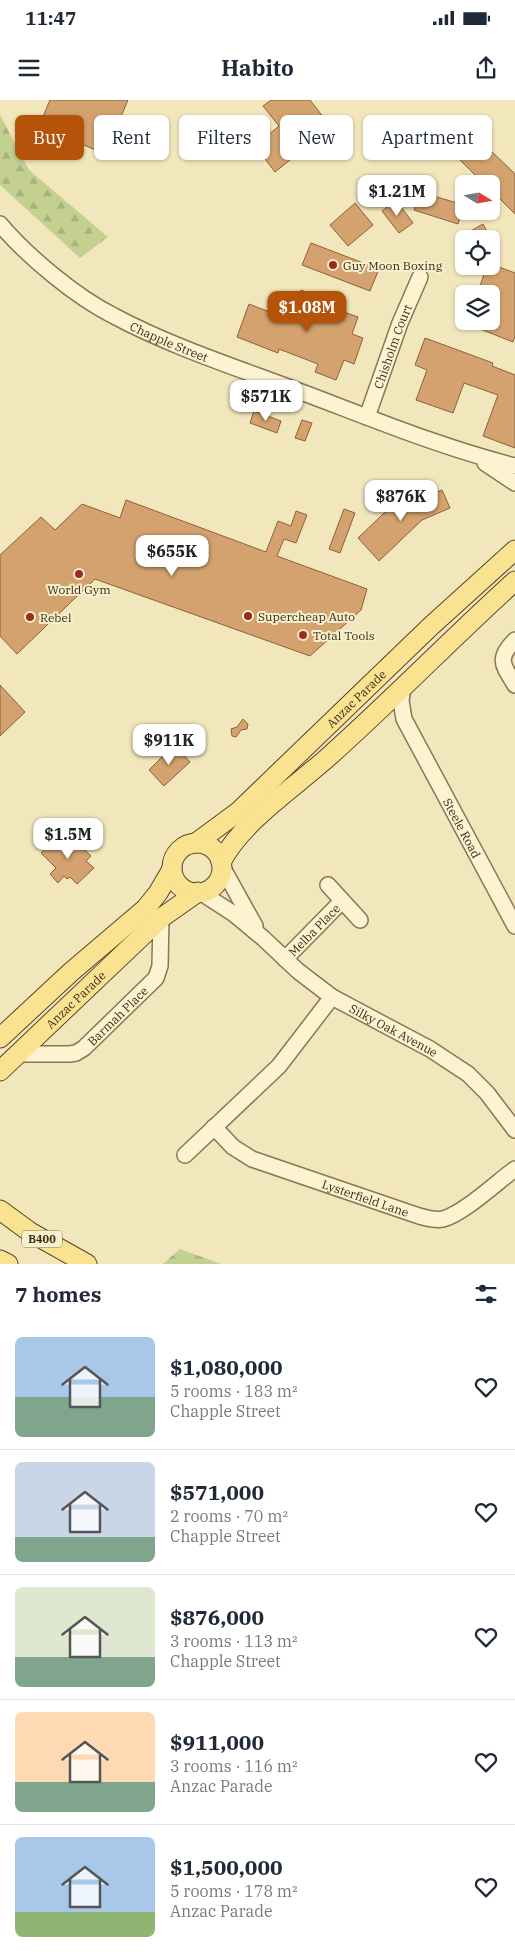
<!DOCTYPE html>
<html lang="en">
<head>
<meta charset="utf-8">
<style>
  :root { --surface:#fff; --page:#f2f2f3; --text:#1f2937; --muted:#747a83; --line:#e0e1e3; --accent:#b45309 }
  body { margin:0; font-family:"IBM Plex Serif",serif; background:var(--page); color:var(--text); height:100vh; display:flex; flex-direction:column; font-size:19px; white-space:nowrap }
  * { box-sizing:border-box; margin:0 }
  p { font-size:16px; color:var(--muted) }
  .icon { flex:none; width:28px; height:28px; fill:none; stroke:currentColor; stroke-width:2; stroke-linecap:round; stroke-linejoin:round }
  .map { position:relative; height:1164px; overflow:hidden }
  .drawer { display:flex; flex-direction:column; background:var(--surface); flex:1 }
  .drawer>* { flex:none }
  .top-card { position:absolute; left:15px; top:15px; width:485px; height:45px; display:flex; gap:10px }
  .needle { width:32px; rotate:101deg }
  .fabs { position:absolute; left:455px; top:75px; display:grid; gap:10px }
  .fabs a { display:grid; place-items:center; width:45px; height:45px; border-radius:8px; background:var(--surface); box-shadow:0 1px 4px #0004; font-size:25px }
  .price { position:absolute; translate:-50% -42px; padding:0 11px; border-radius:10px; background:#fff; color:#222; font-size:16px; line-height:32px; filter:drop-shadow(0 1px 2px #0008) }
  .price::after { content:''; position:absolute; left:50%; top:30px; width:15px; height:11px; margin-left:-8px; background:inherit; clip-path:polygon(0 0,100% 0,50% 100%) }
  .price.active { background:var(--accent); color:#fff }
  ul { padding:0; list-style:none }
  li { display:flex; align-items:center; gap:15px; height:125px; padding:0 15px }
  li+li { border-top:1px solid var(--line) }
  li span { display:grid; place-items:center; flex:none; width:140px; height:100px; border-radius:8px; color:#555 }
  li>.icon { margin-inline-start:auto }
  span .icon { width:60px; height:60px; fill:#fffc; stroke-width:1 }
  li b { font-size:21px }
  h2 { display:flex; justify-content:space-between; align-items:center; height:60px; padding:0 15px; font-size:21px }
  .pill { padding:0 18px; border-radius:8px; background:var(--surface); box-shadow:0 1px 4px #0004; font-size:18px; line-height:45px }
  .pill.active { background:var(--accent); color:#fff }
  .status { display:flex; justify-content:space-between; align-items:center; height:35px; padding:0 25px; background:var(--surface); direction:ltr }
  .status svg { height:14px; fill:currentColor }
  header { display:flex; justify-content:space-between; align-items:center; height:65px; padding:0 15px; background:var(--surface); font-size:22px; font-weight:700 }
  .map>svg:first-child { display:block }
</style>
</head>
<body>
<div class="status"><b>11:47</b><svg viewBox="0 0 49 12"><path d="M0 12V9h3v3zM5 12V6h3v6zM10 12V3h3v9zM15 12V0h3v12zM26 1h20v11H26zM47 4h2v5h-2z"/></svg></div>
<header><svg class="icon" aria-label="menu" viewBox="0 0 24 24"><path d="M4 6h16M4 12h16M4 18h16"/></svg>Habito<svg class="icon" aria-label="share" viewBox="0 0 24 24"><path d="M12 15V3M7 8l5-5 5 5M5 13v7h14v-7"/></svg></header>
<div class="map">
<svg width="515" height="1164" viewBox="0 0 515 1164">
  <defs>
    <pattern id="forest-firs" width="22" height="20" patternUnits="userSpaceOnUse" patternTransform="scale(1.25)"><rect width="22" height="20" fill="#c3d090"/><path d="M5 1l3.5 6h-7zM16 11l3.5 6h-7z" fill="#a8b37c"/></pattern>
  </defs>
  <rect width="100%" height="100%" fill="#f2e7bc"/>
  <path fill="url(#forest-firs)" d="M0 15 29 70 108 137 80 158 0 85Z
    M180 1149 221 1164H163Z"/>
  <path fill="#d3a26e" stroke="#8c6138" d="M50 0H128L105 54 39 26Z
    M271 0H310L331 27 275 72 255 46 279 26 263 6Z
    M456 17 515 74V114L491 90V84H484L437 37Z
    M420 92 464 105 458 124 414 110Z
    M396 100 413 123 399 133 382 111Z
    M355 103 373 125 348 146 330 125Z
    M483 124 491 139H457Z
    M311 143 379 169 370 191 302 165Z
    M491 164 515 173V236L513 242 462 222 491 221V194H477L487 166H491Z
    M301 190 340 205 338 210 358 217 352 234 363 238 354 264 344 260 336 280 315 272 318 264 279 249 278 253 237 237 249 204 290 220Z
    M425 238 493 263 492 266 515 275V348L483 336 498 295 464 283 453 313 416 300 427 270 415 265Z
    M254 311 281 321 277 333 250 323Z
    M302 320 312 323 305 341 295 338Z
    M442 390 450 408 422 420 379 461 358 438 404 394 408 404Z
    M126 400 266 452 278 421 291 426 296 411 307 415 296 443 284 439 277 456 367 489 361 510 310 556 95 479 17 554 0 536V455L41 417 55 430 82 404 120 418Z
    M344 409 355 413 340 453 329 449Z
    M0 585 25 612 0 636Z
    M243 619 248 624 247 629 241 630 236 637 232 636 231 629 237 627Z
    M174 645 190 662 164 686 149 670Z
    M62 733 74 746 77 743 91 756 86 761 94 768 77 784 70 777 67 779 64 776 58 783 50 774 56 768 41 753Z"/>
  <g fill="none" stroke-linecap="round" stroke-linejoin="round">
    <defs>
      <g id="minor">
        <path id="s1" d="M0 124C28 157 76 197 114 216 174 248 241 269 304 293 373 319 443 348 515 366"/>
        <path id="s2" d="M367 317 400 223 420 177"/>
        <path d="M485 363 515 383"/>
        <path d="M515 540C496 559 503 565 515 585"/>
        <path id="s3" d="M403 587 401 601 404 619 515 826"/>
        <path d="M221 765 255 826"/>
        <path d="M328 785 360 820"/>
        <path id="s4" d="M200 792 234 814 263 838 298 871 332 897 430 949 468 974 487 993 515 1030"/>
        <path id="s5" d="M285 859 342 801"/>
        <path id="s6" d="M18 954H69L76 953 84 948 156 878 160 866 161 818"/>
        <path id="s7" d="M214 1027 233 1047 252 1059 419 1116C427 1118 435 1121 443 1119 463 1114 497 1082 515 1069"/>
        <path d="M185 1055 279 966 332 897"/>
      </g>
      <g id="major">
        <path id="s8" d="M196 743 238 712 431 526 515 450"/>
        <circle cx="197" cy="768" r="25"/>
        <path d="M221 762C242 722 292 689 326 659 391 601 451 539 515 481"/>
        <path d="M0 938 71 872 145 809 158 793 172 769"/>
        <path id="s9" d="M0 971 161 818 198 792"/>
        <path d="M0 1110 30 1132 87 1164"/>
        <path d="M0 1160 8 1164"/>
      </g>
    </defs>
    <use href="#minor" stroke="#8b7654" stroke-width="18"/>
    <use href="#major" stroke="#584329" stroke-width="21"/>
    <use href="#minor" stroke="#fcf3d0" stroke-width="15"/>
    <use href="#major" stroke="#f9e290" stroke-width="19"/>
  </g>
  <g fill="#9f2a1f" stroke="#f8f0cc" stroke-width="2">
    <circle cx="333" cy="165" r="5"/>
    <circle cx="79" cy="474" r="5"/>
    <circle cx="248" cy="516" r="5"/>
    <circle cx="30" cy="517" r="5"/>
    <circle cx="303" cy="535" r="5"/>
  </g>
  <g text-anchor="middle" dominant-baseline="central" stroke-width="4" stroke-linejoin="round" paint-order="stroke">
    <rect fill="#f8f0cc" stroke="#72674f" stroke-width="1" x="22" y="1130.5" width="40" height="17" rx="4"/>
    <g font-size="11" font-weight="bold" fill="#382c1a">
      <text x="42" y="1139">B400</text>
    </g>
    <g font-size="12" fill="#382c1a" stroke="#f8f0cc" text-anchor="start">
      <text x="343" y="165">Guy Moon Boxing</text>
      <text x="79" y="489" text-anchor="middle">World Gym</text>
      <text x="258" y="516">Supercheap Auto</text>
      <text x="40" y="517">Rebel</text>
      <text x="313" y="535">Total Tools</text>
    </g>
    <g font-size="12" fill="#382c1a" stroke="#f8f0cc">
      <text stroke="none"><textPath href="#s1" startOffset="208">Chapple Street</textPath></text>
      <text stroke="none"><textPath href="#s2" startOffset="75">Chisholm Court</textPath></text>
      <text stroke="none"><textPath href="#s8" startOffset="216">Anzac Parade</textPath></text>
      <text stroke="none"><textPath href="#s3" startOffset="156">Steele Road</textPath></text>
      <text stroke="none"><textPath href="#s5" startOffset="41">Melba Place</textPath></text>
      <text stroke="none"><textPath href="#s9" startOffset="104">Anzac Parade</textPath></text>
      <text stroke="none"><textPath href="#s6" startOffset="114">Barmah Place</textPath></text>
      <text stroke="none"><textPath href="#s4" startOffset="239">Silky Oak Avenue</textPath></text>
      <text stroke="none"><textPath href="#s7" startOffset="170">Lysterfield Lane</textPath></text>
    </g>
  </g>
</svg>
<div class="fabs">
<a><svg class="needle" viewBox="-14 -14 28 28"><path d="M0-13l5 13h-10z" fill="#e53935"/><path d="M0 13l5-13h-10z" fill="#747a83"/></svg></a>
<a><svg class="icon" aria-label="locate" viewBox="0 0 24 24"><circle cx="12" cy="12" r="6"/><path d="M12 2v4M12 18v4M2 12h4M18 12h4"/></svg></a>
<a><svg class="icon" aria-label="layers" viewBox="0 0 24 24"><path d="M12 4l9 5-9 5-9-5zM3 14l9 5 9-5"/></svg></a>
</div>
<b class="price" style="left:397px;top:117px">$1.21M</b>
<b class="price active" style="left:307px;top:233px">$1.08M</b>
<b class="price" style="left:266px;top:322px">$571K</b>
<b class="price" style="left:401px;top:422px">$876K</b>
<b class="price" style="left:172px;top:477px">$655K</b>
<b class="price" style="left:169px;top:666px">$911K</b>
<b class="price" style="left:68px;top:760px">$1.5M</b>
<div class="top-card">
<a class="pill active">Buy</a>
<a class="pill">Rent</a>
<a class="pill">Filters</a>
<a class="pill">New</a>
<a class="pill">Apartment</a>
</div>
</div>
<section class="drawer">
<h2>7 homes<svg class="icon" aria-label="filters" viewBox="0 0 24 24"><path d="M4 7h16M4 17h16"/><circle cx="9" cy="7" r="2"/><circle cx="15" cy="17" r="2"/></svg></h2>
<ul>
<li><span style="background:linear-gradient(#a9c7e8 60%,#7fa58c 0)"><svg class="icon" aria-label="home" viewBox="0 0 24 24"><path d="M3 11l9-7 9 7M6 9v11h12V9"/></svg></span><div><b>$1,080,000</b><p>5 rooms · 183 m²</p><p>Chapple Street</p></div><svg class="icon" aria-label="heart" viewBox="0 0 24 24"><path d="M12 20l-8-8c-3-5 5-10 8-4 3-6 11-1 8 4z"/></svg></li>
<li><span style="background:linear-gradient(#c9d6e8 75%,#7fa58c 0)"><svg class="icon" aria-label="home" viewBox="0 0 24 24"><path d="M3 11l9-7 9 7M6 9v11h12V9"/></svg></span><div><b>$571,000</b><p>2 rooms · 70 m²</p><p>Chapple Street</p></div><svg class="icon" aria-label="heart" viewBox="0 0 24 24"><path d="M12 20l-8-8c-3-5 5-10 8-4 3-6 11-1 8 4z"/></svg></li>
<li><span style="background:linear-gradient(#dfe7d0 70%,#7fa58c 0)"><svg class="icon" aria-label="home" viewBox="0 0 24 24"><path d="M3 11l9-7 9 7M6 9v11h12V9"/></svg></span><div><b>$876,000</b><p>3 rooms · 113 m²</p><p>Chapple Street</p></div><svg class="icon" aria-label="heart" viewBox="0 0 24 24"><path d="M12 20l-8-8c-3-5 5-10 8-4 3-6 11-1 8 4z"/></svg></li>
<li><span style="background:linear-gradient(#ffd9b3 70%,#7fa58c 0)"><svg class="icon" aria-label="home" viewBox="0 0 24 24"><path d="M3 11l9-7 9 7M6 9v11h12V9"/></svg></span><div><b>$911,000</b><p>3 rooms · 116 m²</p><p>Anzac Parade</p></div><svg class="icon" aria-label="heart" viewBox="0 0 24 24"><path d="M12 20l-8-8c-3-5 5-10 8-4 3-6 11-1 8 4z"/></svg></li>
<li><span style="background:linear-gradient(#a9c7e8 75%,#8fb573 0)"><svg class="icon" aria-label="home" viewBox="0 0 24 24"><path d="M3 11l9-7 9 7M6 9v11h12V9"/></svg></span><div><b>$1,500,000</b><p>5 rooms · 178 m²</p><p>Anzac Parade</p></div><svg class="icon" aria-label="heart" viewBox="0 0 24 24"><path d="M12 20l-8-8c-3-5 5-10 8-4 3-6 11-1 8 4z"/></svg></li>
</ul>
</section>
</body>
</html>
